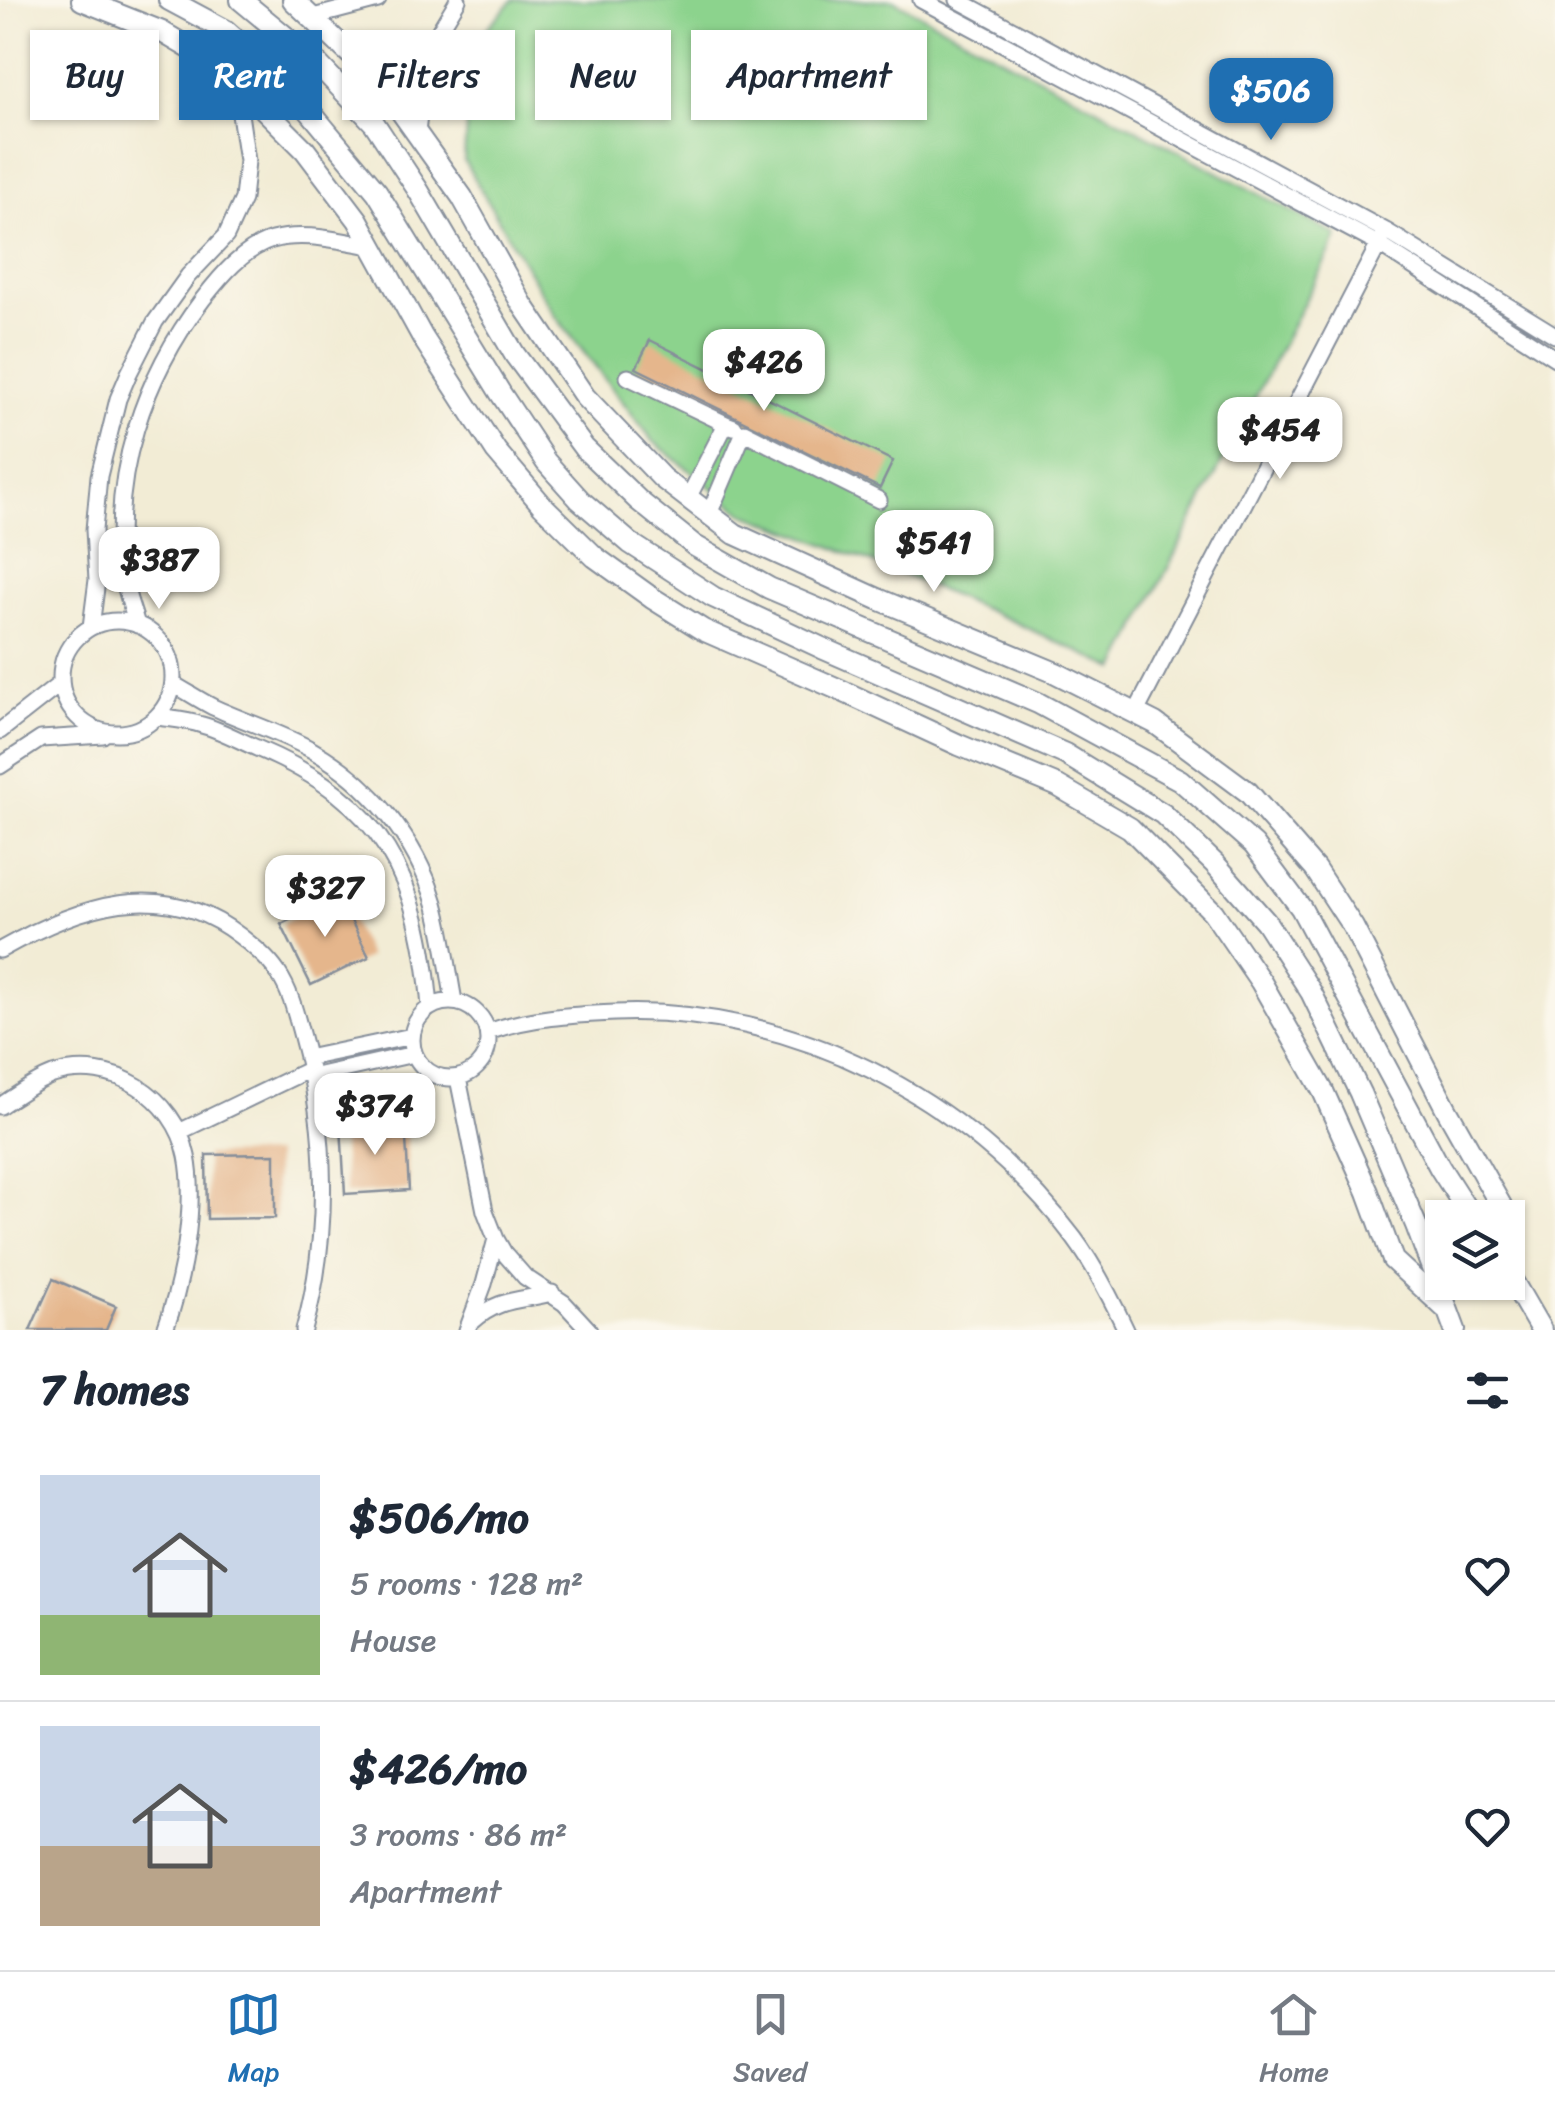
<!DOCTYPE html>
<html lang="en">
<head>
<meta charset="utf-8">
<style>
  :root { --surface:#fff; --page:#f2f2f3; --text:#1f2937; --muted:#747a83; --line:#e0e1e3; --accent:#1f6fb2 }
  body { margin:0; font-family:Sriracha,sans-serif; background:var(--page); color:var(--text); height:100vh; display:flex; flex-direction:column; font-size:38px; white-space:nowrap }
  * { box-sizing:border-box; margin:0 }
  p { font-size:32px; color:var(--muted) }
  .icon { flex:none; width:55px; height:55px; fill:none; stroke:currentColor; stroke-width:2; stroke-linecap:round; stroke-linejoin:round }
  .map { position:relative; height:1330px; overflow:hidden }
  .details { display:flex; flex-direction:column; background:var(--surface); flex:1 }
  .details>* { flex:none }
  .top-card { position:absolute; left:30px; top:30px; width:1000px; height:90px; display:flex; gap:20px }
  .buttons { position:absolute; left:1425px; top:1200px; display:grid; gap:20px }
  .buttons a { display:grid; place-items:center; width:100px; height:100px; border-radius:0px; background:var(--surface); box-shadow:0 2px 8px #0004; font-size:50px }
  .price { position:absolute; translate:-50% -85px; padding:0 22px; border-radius:20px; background:#fff; color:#222; font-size:32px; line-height:65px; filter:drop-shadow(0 2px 5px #0008) }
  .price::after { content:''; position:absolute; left:50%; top:60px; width:30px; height:22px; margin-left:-15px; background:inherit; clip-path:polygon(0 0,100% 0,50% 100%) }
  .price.on { background:var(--accent); color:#fff }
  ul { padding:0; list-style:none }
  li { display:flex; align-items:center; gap:30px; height:250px; padding:0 40px }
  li+li { border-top:2px solid var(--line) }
  li span { display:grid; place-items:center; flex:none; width:280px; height:200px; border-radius:0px; color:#555 }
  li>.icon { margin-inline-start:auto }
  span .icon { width:120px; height:120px; fill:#fffc; stroke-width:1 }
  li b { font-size:42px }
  h2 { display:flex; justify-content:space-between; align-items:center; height:120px; padding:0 40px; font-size:42px }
  .chip { padding:0 35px; border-radius:0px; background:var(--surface); box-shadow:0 2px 8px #0004; font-size:35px; line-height:90px }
  .chip.on { background:var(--accent); color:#fff }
  .menu { display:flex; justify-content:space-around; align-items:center; height:140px; border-top:2px solid var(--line); background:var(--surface); font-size:28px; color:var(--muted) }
  .menu a { display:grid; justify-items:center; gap:5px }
  .menu .on { color:var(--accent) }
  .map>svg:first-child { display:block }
</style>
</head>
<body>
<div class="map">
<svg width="1555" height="1330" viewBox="0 0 1555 1330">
  <rect width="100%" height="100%" fill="#fbf7ec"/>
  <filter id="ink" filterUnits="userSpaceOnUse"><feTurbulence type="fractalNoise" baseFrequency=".01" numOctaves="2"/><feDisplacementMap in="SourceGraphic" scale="20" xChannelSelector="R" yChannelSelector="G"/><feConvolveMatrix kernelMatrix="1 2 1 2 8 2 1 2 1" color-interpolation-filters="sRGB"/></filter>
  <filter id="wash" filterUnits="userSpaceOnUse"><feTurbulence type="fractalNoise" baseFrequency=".0048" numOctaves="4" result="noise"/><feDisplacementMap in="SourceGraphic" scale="40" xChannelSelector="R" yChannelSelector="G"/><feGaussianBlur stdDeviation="2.25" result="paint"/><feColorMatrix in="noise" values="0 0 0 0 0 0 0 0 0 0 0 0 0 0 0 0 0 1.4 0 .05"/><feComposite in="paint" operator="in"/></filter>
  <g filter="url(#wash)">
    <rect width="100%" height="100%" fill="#f2ecd5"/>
    <path fill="#8cd38d" stroke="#548176" stroke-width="2.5" d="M513 0H893L1338 236 1116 669 1012 621 890 569 743 513 654 442 554 314 464 161 471 46Z"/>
    <g id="blocks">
      <path fill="#e5b68c" d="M650 340 893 461 880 488 636 368Z
        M339 896 369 957 311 985 281 924Z
        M405 1122 409 1190 345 1194 341 1126Z
        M275 1154V1218L207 1219 206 1155Z
        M53 1279 116 1306 106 1330H30Z"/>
    </g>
  </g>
  <g filter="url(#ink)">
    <use href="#blocks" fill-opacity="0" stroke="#868e9a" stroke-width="2.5"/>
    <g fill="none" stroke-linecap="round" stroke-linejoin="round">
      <defs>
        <path id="minor" d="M921 0 1378 244 1555 358
          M958 0 1386 231 1555 335
          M313 17 378 0
          M417 133 426 53 458 0
          M628 377 726 424
          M688 498 726 424 734 427
          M709 514 744 432 879 500
          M61 677a56 56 0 1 1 112 0a56 56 0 1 1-112 0Z
          M137 625C132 608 125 591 123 573 110 476 144 376 203 299 221 276 243 249 272 240 304 231 339 241 371 246
          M91 627 97 580 94 530 99 476 118 399 129 373 155 322 188 276 226 236 243 199 247 161 235 80
          M173 684C186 691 199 700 213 707 245 722 280 732 312 750 370 783 416 839 435 903 444 935 448 969 454 1001
          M1135 714 1382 238
          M157 717C171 719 188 720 202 725 221 730 240 741 259 749 384 802 419 877 430 1007
          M0 731 60 684
          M0 766 41 739 103 735
          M0 950C78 906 162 875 240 936 254 947 268 958 278 973 291 992 296 1015 302 1037 328 1132 330 1235 304 1330
          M412 1040a38 38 0 1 1 76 0a38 38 0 1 1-76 0Z
          M488 1032C529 1017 571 1015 615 1013 792 1006 968 1097 1074 1238 1095 1266 1111 1298 1126 1330
          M307 1058 412 1036
          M311 1077 414 1054
          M458 1078 485 1211 496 1239 504 1253 525 1277 564 1303 589 1330
          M0 1106C17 1095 34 1082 53 1075 112 1056 175 1097 187 1156 197 1206 182 1283 165 1330
          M179 1132 310 1069
          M472 1322C498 1298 520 1301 552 1293
          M467 1330 484 1284 496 1239"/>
        <path id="major" d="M82 0 162 32 208 59 235 80 305 150 358 220 423 338 496 451 542 505 595 557 652 598 703 630 838 689 959 745 1058 786 1130 828 1213 912 1261 982 1323 1091 1368 1192 1393 1260 1445 1308
          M169 0 225 30 287 84 377 192 501 394 546 462 580 500 630 543 713 597 822 648 1065 754 1163 814 1216 865 1266 922 1311 992 1360 1093 1416 1225 1455 1330
          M241 0 315 61 374 123 418 190 515 355 584 448 639 501 695 546 769 588 1038 703 1180 780 1254 845 1301 908 1440 1168 1472 1218
          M293 0 380 82 462 197 522 304 585 397 662 478 735 534 878 599 1056 673 1155 723 1248 792 1315 869 1353 927 1447 1110 1504 1211V1218
          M1508 1273 1541 1330"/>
      </defs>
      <use href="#minor" stroke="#868e9a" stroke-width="19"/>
      <use href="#major" stroke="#868e9a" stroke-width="24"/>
      <use href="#minor" stroke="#fff" stroke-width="15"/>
      <use href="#major" stroke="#fff" stroke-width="20"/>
    </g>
  </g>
</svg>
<div class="buttons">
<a><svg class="icon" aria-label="layers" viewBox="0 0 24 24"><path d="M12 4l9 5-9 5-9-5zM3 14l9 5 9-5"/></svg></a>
</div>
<b class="price on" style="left:1271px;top:143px">$506</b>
<b class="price" style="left:764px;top:414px">$426</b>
<b class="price" style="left:1280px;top:482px">$454</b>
<b class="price" style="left:934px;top:595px">$541</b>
<b class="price" style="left:159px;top:612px">$387</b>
<b class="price" style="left:325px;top:940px">$327</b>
<b class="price" style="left:375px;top:1158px">$374</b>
<div class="top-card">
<a class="chip">Buy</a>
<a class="chip on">Rent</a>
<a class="chip">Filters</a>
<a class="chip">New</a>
<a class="chip">Apartment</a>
</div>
</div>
<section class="details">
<h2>7 homes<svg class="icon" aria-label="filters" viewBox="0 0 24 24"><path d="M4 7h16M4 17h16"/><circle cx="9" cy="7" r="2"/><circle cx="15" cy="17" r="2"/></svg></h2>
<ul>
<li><span style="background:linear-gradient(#c9d6e8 70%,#8fb573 0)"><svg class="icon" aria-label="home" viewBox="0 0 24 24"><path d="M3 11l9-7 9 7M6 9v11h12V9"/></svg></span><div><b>$506/mo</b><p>5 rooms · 128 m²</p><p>House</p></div><svg class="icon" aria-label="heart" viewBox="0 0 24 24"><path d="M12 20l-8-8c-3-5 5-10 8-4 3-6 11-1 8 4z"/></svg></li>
<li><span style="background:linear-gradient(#c9d6e8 60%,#b9a48a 0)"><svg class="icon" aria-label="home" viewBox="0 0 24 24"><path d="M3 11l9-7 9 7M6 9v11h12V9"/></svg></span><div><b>$426/mo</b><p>3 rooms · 86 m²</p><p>Apartment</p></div><svg class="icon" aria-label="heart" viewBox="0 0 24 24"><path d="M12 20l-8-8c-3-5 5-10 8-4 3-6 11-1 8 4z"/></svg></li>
</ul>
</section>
<nav class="menu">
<a class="on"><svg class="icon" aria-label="map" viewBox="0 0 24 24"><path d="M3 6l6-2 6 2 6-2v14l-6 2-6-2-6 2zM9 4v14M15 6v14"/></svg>Map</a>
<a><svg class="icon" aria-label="saved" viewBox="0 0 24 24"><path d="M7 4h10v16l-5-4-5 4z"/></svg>Saved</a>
<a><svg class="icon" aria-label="home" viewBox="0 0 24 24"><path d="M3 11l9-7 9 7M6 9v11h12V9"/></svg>Home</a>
</nav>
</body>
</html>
